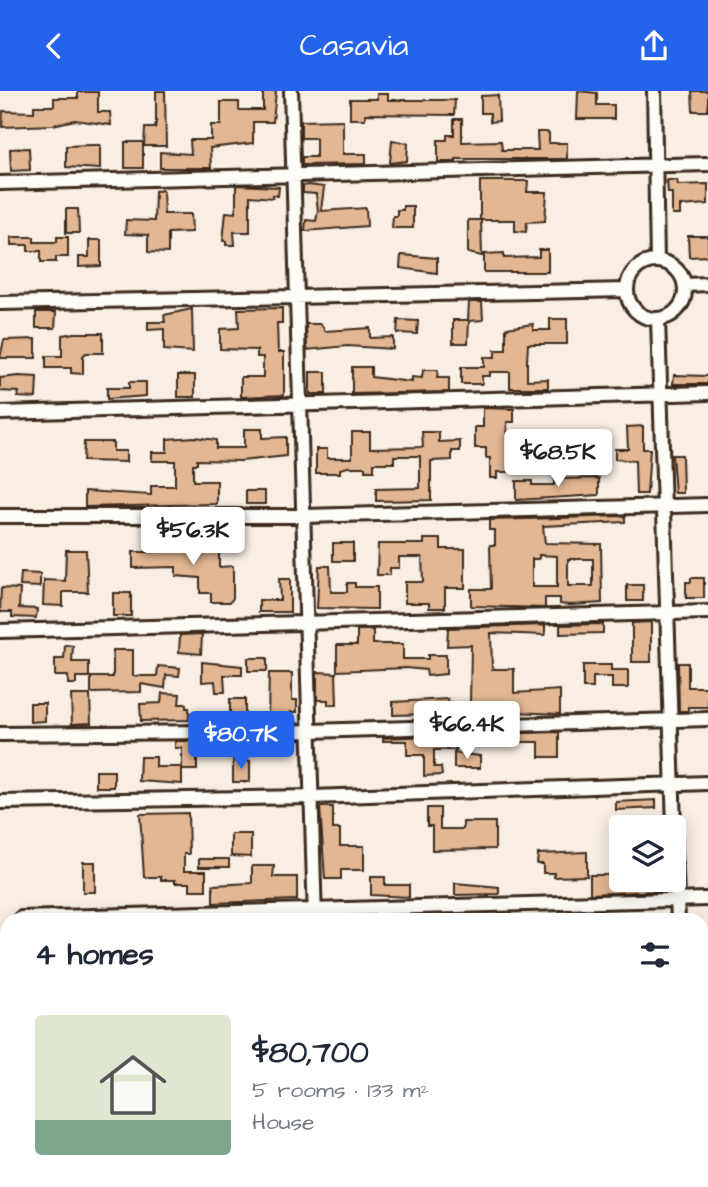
<!DOCTYPE html>
<html lang="en">
<head>
<meta charset="utf-8">
<style>
  :root { --surface:#fff; --page:#f2f2f3; --text:#1f2937; --muted:#747a83; --line:#e0e1e3; --accent:#2563eb }
  body { margin:0; font-family:"Architects Daughter",sans-serif; background:var(--page); color:var(--text); height:100vh; display:flex; flex-direction:column; font-size:26px; white-space:nowrap }
  * { box-sizing:border-box; margin:0 }
  p { font-size:23px; color:var(--muted) }
  .icon { flex:none; width:38px; height:38px; fill:none; stroke:currentColor; stroke-width:2; stroke-linecap:round; stroke-linejoin:round }
  .map { position:relative; flex:1; overflow:hidden }
  .side { position:absolute; left:0px; top:822px; width:709px; height:275px; display:flex; flex-direction:column; background:var(--surface); border-radius:21px 21px 0 0; box-shadow:0 4px 18px #0003 }
  .side>* { flex:none }
  .tools { position:absolute; left:609px; top:724px; display:grid; gap:14px }
  .tools a { display:grid; place-items:center; width:77px; height:77px; border-radius:7px; background:var(--surface); box-shadow:0 4px 18px #0003; font-size:35px }
  .price { position:absolute; translate:-50% -60px; padding:0 16px; border-radius:7px; background:#fff; color:#222; font-size:23px; line-height:46px; filter:drop-shadow(0 2px 4px #0008) }
  .price::after { content:''; position:absolute; left:50%; top:42px; width:21px; height:16px; margin-left:-10px; background:inherit; clip-path:polygon(0 0,100% 0,50% 100%) }
  .price.on { background:var(--accent); color:#fff }
  ul { padding:0; list-style:none }
  li { display:flex; align-items:center; gap:21px; height:175px; padding:0 35px }
  li+li { border-top:2px solid var(--line) }
  li span { display:grid; place-items:center; flex:none; width:196px; height:140px; border-radius:7px; color:#555 }
  li>.icon { margin-inline-start:auto }
  span .icon { width:84px; height:84px; fill:#fffc; stroke-width:1 }
  li b { font-size:30px }
  h2 { display:flex; justify-content:space-between; align-items:center; height:84px; padding:0 35px; font-size:30px }
  header { display:flex; justify-content:space-between; align-items:center; height:91px; padding:0 35px; background:var(--accent); color:#fff; font-size:32px; font-weight:600 }
  .map>svg:first-child { display:block }
</style>
</head>
<body>
<header><svg class="icon" aria-label="back" viewBox="0 0 24 24"><path d="M15 5l-7 7 7 7"/></svg>Casavia<svg class="icon" aria-label="share" viewBox="0 0 24 24"><path d="M12 15V3M7 8l5-5 5 5M5 13v7h14v-7"/></svg></header>
<div class="map">
<svg width="708" height="1096" viewBox="0 0 708 1096">
  <rect width="100%" height="100%" fill="#f8eee3"/>
  <filter id="ink" filterUnits="userSpaceOnUse"><feTurbulence type="fractalNoise" baseFrequency=".0143" numOctaves="2"/><feDisplacementMap in="SourceGraphic" scale="14" xChannelSelector="R" yChannelSelector="G"/><feConvolveMatrix kernelMatrix="1 2 1 2 8 2 1 2 1" color-interpolation-filters="sRGB"/></filter>
  <g filter="url(#ink)">
    <path fill="#e3b793" stroke="#3b2a1e" stroke-width="2" fill-rule="evenodd" d="M156 0H165L166 55H144L145 37H155L156 31Z
      M263 0H276L273 31H253V52L210 57 211 77H160V61L191 63 190 49H211V34H221V11H239V19H263Z
      M578 0 597 2V14H614V28H577Z
      M692 0H708V20H693Z
      M78 1H98V21H110L111 34 75 29 53 34 2 36 3 20 34 21V15H54V7H78Z
      M377 3H388V9H455L454 24 365 23V28H350V8H377Z
      M498 4 499 30 490 31V22H481V5Z
      M454 28H462V51L501 50 502 59H538L537 41H546L549 42V52H567V68H456V71H438V49H447V44H454Z
      M343 29V63H366V73L302 74V66H316V47H301V30Z
      M392 49 408 52 407 70 390 72Z
      M125 51H143V77H125Z
      M92 54H100V78L66 76V55Z
      M29 57 30 79 11 80 10 58Z
      M667 89H677L678 94 708 93V113L680 115V124H672V102H668Z
      M480 90H528L527 101H547L545 130 527 131 526 141 515 140V129H480Z
      M236 94 279 96 278 105 273 104V107L250 105V141H234L235 154H226V150H223L226 121 236 122Z
      M308 94 324 96 321 120 366 117 367 135 305 140 306 129 316 130 318 120 316 103 303 102V95Z
      M163 99 164 123H191L192 141 168 142V162L148 161V144L125 143 126 129 154 130 155 100Z
      M403 115H413V137H392L393 125H397V119H403Z
      M66 118H78L79 142H66Z
      M468 129H481L482 165 468 162Z
      M688 145H708V165L689 166Z
      M11 146H34V151H57V146H68V166H56V171H41V160H28V154H11Z
      M89 149H101V175L79 176V166H89Z
      M539 159H548V181H484V163L504 162V167L539 166Z
      M401 164 437 167V182L400 177Z
      M469 211H482L483 229 469 230 468 252H453V229H468Z
      M282 217V232H277L278 261H284V304L241 306V286H263V266H257V259L220 258V238L239 237 238 218Z
      M192 218 193 261 164 259V238L148 239V231H165L164 224Z
      M36 221H56L55 237H36Z
      M550 228H567V253H528L527 270V289L548 288V297H510V281H490V285H482V293H461V276H484V266H495V259H506V237L533 233V239H550Z
      M398 229 418 230 417 243 397 242Z
      M306 233H321L325 240 370 237V247L393 246V258L347 255 307 259Z
      M74 242H103V262H86L83 265V283L71 282V277H46V265H62V244Z
      M36 248V267H0L4 249Z
      M352 276H371V286L412 291V286L422 287 423 279H438L437 287H449V301L352 303Z
      M310 281H326V303H310Z
      M178 284H195V306H178Z
      M674 284 708 285V293H673Z
      M19 285 37 286 36 307 18 306 19 301 0 300V287Z
      M129 291H146V305L107 308V297H129Z
      M483 317 514 318V331H507L509 381H497V387H490V367H486V357H475V336H483Z
      M643 335V358H650L647 403H636L635 370 615 368V358H628L627 336Z
      M244 338H262V347L286 346V365L241 370 197 369V373H193V390H217V413L85 416V400L151 404V395H175V370H152V361H167V348L195 346 216 349V357H244Z
      M352 341H370V357L423 356 422 341H439V351L460 350V360H452V369L431 370V409L376 410V398L420 397V365H394V372H374V380H365V376H348L340 378V382H316V358H327V367H352Z
      M555 345 598 347V359H556Z
      M84 351H113V360H126V371L83 370Z
      M672 364H682L683 402H675Z
      M599 387V404L516 409V390H532V394H554V388Z
      M246 400H265V413H246Z
      M625 425V431L543 435 545 452 601 453 602 512 570 514 560 513V507H545V517L471 515V498H491L490 454H495V439H489V429ZM539 464 557 465V496H532V468H539ZM568 468H593V495H568Z
      M424 448H441V458H465V497H445V517H429V512H405V491H423L422 466H399V477H390V484H377L378 453H424Z
      M164 452 219 454V476L233 475V507L230 511H211V502H200V487L176 485V476L133 477V461H155V458H164Z
      M333 452H353V470H333Z
      M66 459H86L88 501H63V515L43 514 44 489 65 490Z
      M319 475H330L331 501H347V492H355V496H377V518L317 517Z
      M21 482 40 483V496L20 495Z
      M691 487H704V507H686V491H691Z
      M279 488H290V521H259V509H280Z
      M627 494H643V510H627Z
      M1 497 20 498 19 517 37 518 36 527 12 526V521H0Z
      M113 502H131V525H113Z
      M651 531V571H632V532Z
      M603 533V542L560 543V534Z
      M545 534V544L491 542 492 578H514V602L560 599V623L515 621 393 624V611L448 608V612H470L471 554 447 555 448 537Z
      M357 539H373V553H403V568H428V564H446V583L427 585 426 579 406 577 337 580V554H357Z
      M202 543 201 563 179 561 180 544Z
      M65 554 73 555 72 571H89V586H76V593H68V585H55V568H64Z
      M113 559H133V585H157L158 575 180 577 179 585 166 584 165 597 141 593V601L91 602V586H113Z
      M248 567H267V580H248Z
      M202 571 242 575V584H224L225 601H216L215 590 202 591Z
      M678 572H688V596H708V616H688V620H679Z
      M583 574H611V579H628V597H612V586H593V597H583Z
      M317 581 336 582 337 614H328V609H317Z
      M269 582H292V609H297V621H291V628H268Z
      M162 602 180 603 179 613H186V617H189V629L141 630 140 613 161 612Z
      M71 604H90L91 632 72 633Z
      M230 608H245V628H230Z
      M30 612H45V630L30 631Z
      M559 641V666H539V651H491V643Z
      M456 644V659H434V676H441L442 684 424 685V664H407V650H383V647Z
      M175 650H202V656H197V679H182V657H175Z
      M454 662 480 665V677H454Z
      M140 666H156V676H182V693L139 690Z
      M233 669 250 670V691H233Z
      M96 680H114V696H96Z
      M656 709V717L616 719V711Z
      M320 716H333V738H340V755H364V779H341V788H325Z
      M427 717H440V738H463V731H495V758L432 759V735H427Z
      M188 722 189 763H184V780H206V799H190V792H175V789H161V786H144L140 723Z
      M231 743H251V766L231 765Z
      M587 761V785L554 786V782H543V773H537L538 763Z
      M199 768H229V776H199Z
      M83 771H95V801H83Z
      M252 775H274L273 786H297V809L213 812V794L252 792Z
      M590 784H621V790L654 789 660 792V800L590 803Z
      M371 786H385V794H409V806L371 804Z
      M455 792 499 796V803L455 804Z"/>
    <g fill="none" stroke-linecap="round" stroke-linejoin="round">
      <defs>
        <path id="minor" d="M291 0 315 830
          M654 0 657 170
          M0 92 708 73
          M627 199a29 29 0 1 1 58 0a29 29 0 1 1-58 0Z
          M685 194 708 193
          M0 212 627 199
          M658 228 674 737
          M0 322 708 302
          M0 425H304L708 414
          M0 540 708 521
          M0 643 310 640 708 628
          M0 711 312 706 708 692
          M674 739 678 830
          M21 827 708 808
          M702 921 708 920
          M323 1090V1096
          M702 1090V1096
          M16 1096 17 1090
          M49 1096 51 1090"/>
      </defs>
      <use href="#minor" stroke="#3b2a1e" stroke-width="18"/>
      <use href="#minor" stroke="#fdfcf7" stroke-width="12"/>
    </g>
  </g>
</svg>
<div class="tools">
<a><svg class="icon" aria-label="layers" viewBox="0 0 24 24"><path d="M12 4l9 5-9 5-9-5zM3 14l9 5 9-5"/></svg></a>
</div>
<b class="price" style="left:558px;top:398px">$68.5K</b>
<b class="price" style="left:193px;top:476px">$56.3K</b>
<b class="price" style="left:467px;top:670px">$66.4K</b>
<b class="price on" style="left:241px;top:680px">$80.7K</b>
<section class="side">
<h2>4 homes<svg class="icon" aria-label="filters" viewBox="0 0 24 24"><path d="M4 7h16M4 17h16"/><circle cx="9" cy="7" r="2"/><circle cx="15" cy="17" r="2"/></svg></h2>
<ul>
<li><span style="background:linear-gradient(#dfe7d0 75%,#7fa58c 0)"><svg class="icon" aria-label="home" viewBox="0 0 24 24"><path d="M3 11l9-7 9 7M6 9v11h12V9"/></svg></span><div><b>$80,700</b><p>5 rooms · 133 m²</p><p>House</p></div></li>
</ul>
</section>
</div>
</body>
</html>
